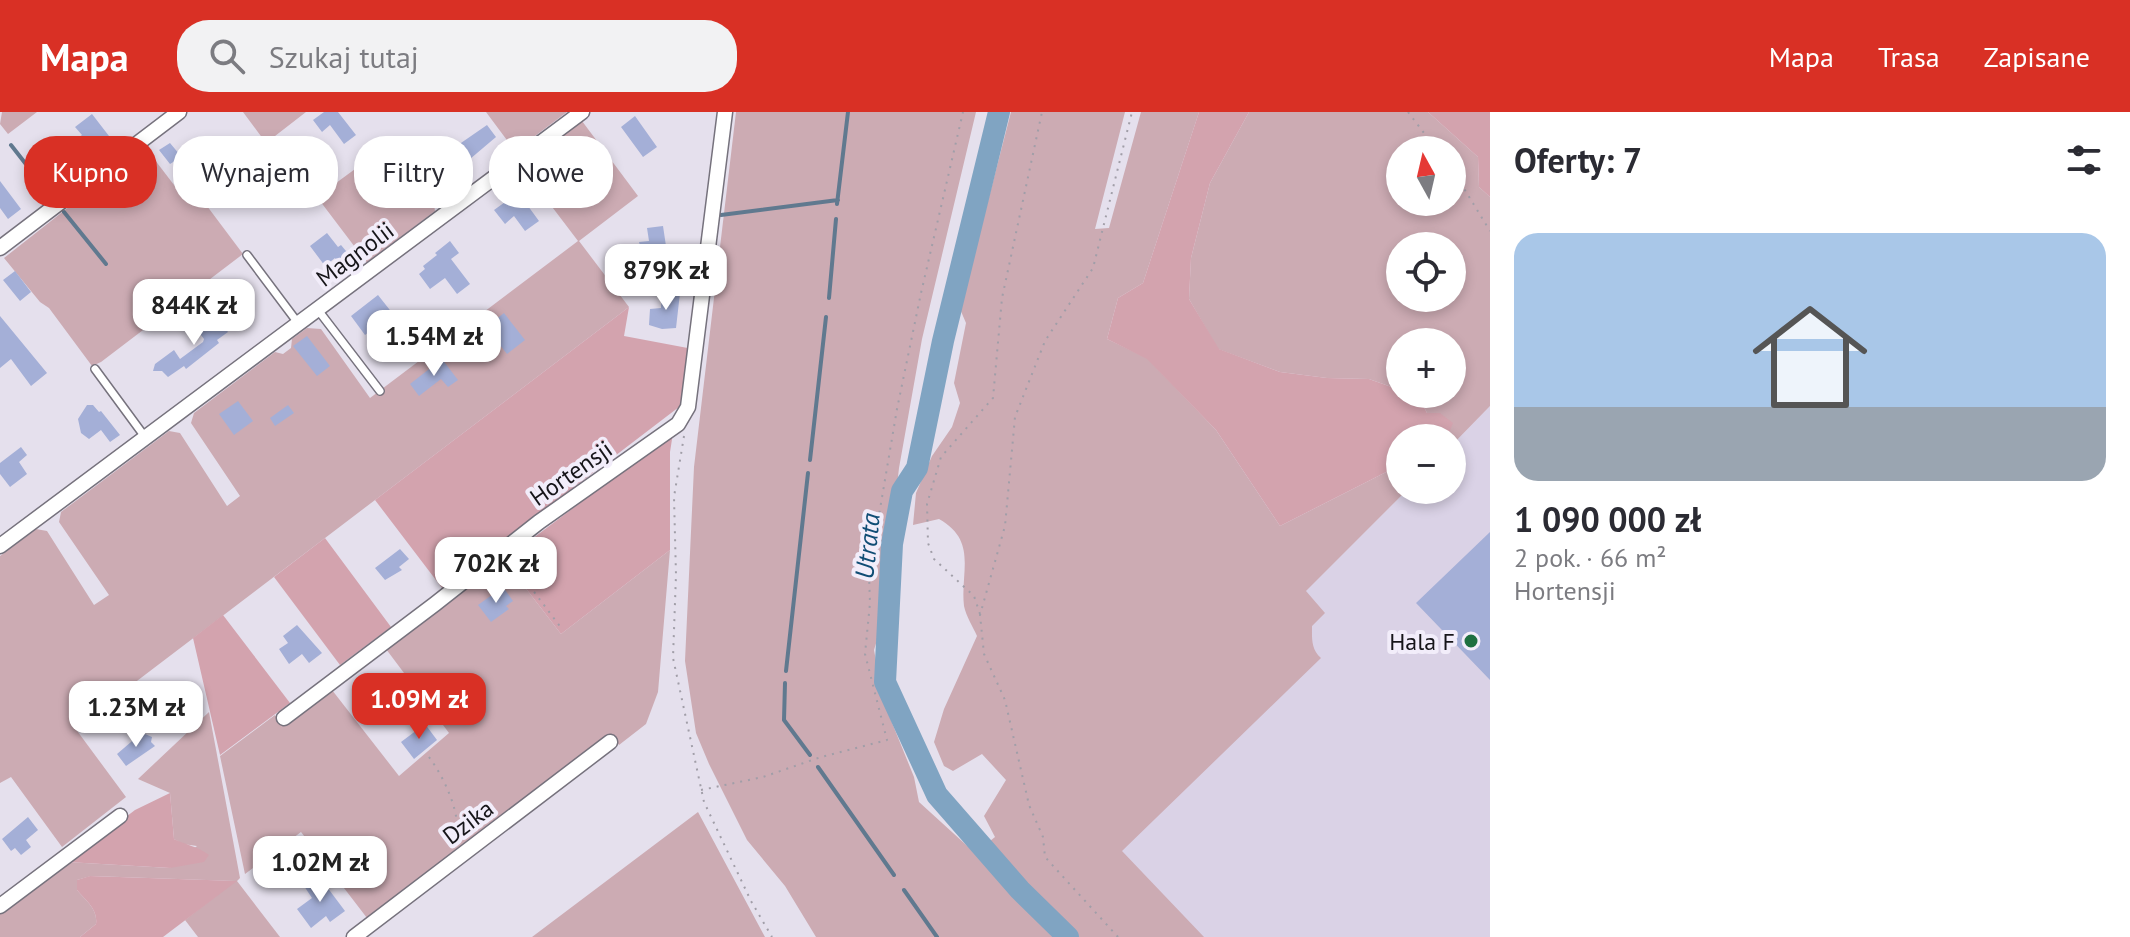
<!DOCTYPE html>
<html lang="pl">
<head>
<meta charset="utf-8">
<style>
  :root { --surface:#fff; --page:#f2f2f3; --text:#2b2b33; --muted:#7c7c81; --accent:#d93025 }
  body { margin:0; font-family:"PT Sans",sans-serif; background:var(--page); color:var(--text); height:100vh; display:flex; flex-direction:column; font-size:30px; white-space:nowrap }
  * { box-sizing:border-box; margin:0 }
  p { font-size:26px; color:var(--muted) }
  .icon { flex:none; width:44px; height:44px; fill:none; stroke:currentColor; stroke-width:2; stroke-linecap:round; stroke-linejoin:round }
  .map { position:relative; flex:1; overflow:hidden }
  .details { display:flex; flex-direction:column; background:var(--surface); width:640px }
  .details>* { flex:none }
  .banner { position:absolute; left:24px; top:24px; width:760px; height:72px; display:flex; gap:16px }
  .needle { width:52px; rotate:352deg }
  .controls { position:absolute; left:1386px; top:24px; display:grid; gap:16px }
  .controls a { display:grid; place-items:center; width:80px; height:80px; border-radius:50%; background:var(--surface); box-shadow:0 4px 12px #0003; font-size:40px }
  .price { position:absolute; translate:-50% -68px; padding:0 18px; border-radius:16px; background:#fff; color:#222; font-size:26px; line-height:52px; filter:drop-shadow(0 2px 4px #0008) }
  .price::after { content:''; position:absolute; left:50%; top:48px; width:24px; height:18px; margin-left:-12px; background:inherit; clip-path:polygon(0 0,100% 0,50% 100%) }
  .price.current { background:var(--accent); color:#fff }
  ul { padding:0; list-style:none }
  li { display:grid; align-content:center; gap:16px; height:424px; padding:0 24px }
  li span { display:grid; place-items:center; height:248px; border-radius:24px; color:#555 }
  li>.icon { margin-inline-start:auto }
  span .icon { width:144px; height:144px; fill:#fffc; stroke-width:1 }
  li b { font-size:34px }
  h2 { display:flex; justify-content:space-between; align-items:center; height:96px; padding:0 24px; font-size:34px }
  .chip { padding:0 28px; border-radius:32px; background:var(--surface); box-shadow:0 4px 12px #0003; font-size:28px; line-height:72px }
  .chip.current { background:var(--accent); color:#fff }
  header { display:flex; align-items:center; gap:48px; box-sizing:border-box; height:112px; padding:0 40px; background:var(--accent); color:#fff }
  header strong { font-size:38px }
  nav { display:flex; gap:44px; margin-inline-start:auto; font-size:28px }
  .search { width:560px; height:72px; background:var(--page); display:flex; align-items:center; gap:20px; box-sizing:border-box; padding:0 28px; border-radius:32px; color:var(--muted); font-size:30px }
  main { display:flex; flex:1; min-height:0 }
  .map>svg:first-child { display:block }
</style>
</head>
<body>
<header>
<strong>Mapa</strong>
<div class="search"><svg class="icon" aria-label="search" viewBox="0 0 24 24"><circle cx="10" cy="10" r="6"/><path d="M15 15l6 6"/></svg>Szukaj tutaj</div>
<nav><a>Mapa</a><a>Trasa</a><a>Zapisane</a></nav>
</header>
<main>
<div class="map">
<svg width="1490" height="825" viewBox="0 0 1490 825">
  <rect width="100%" height="100%" fill="#e5e0ed"/>
  <path fill="#dad2e6" d="M1490 294V825H1088L1026 757 1407 378H1452V333Z"/>
  <path fill="#ccabb3" fill-rule="evenodd" d="M2 0H37L8 22 0 12Z
    M243 0H306L266 31Z
    M486 0H567L515 39Z
    M736 0H976L922 227 899 356 881 515 874 538 884 591 914 665 919 690 975 741 995 725 984 704 1006 668 982 642 953 659 944 654 934 630 944 597 977 524C973 515 966 504 964 494 960 460 978 429 939 407L913 413 916 381 932 344 952 315 960 291 954 271 966 211 960 197 1011 0H1125L1095 117 1109 116 1141 0H1199L1143 171 1118 186 1107 227 1147 246 1216 318 1280 414 1400 353V378H1407L1306 479 1325 501 1312 514C1312 527 1311 537 1321 546L1122 739 1204 825H816L785 774 747 728 709 652 696 621 685 549 694 355Z
    M1249 0H1428L1478 45 1479 75 1490 85V294L1452 333V326H1447L1449 324 1427 301 1418 283 1414 282H1452V230H1400V278L1369 267 1327 266 1280 260 1218 237 1189 187 1191 146 1210 71ZM1400 38H1452V90H1400ZM1400 134H1452V186H1400Z
    M582 9 638 84 579 129 629 195 75 616 126 685 62 735 11 665 0 671V444L36 417 47 419 94 493 109 483 59 410 61 400 169 319 180 321 227 394 240 384 191 311 194 301 275 240 283 242 291 236 292 227 307 216 321 217 370 286 578 129 521 54Z
    M145 35 187 90 198 82 243 142 101 250 92 254 49 196 40 190 4 146Z
    M385 35 398 45 434 92 435 99 367 151 317 85Z
    M670 438 658 580 646 612 619 633 612 623 367 806 301 720 245 762 220 644 275 603 280 610 286 614 332 578 399 664 449 621 386 537 504 448 561 522Z
    M209 600 240 766 237 769 280 825H198L185 808 235 769 91 764 77 768V778C86 789 98 797 96 812L80 825H0V801L67 750 170 756 197 734 183 732 174 727 170 681 138 667Z
    M698 700 765 825H532Z"/>
  <path fill="#d3a3ae" d="M1199 0H1249L1210 71 1191 146 1189 187 1219 237 1280 260 1327 266 1369 267 1400 278V282L1418 283 1427 301H1440L1453 311 1447 326H1400V353L1280 414 1216 318 1147 247 1107 227 1118 186 1143 171Z
    M1428 0H1490V85L1479 75 1478 45Z
    M629 195 624 224 693 237 688 280 679 295 442 476 375 388Z
    M673 321 670 340V438L561 522 504 448Z
    M325 426 391 515 340 553 274 465Z
    M223 503 290 591 220 643 193 526Z
    M170 681 174 727C186 733 197 734 209 743L204 750 170 756 67 750 135 698Z
    M90 764 237 769 163 825H80L96 812C98 797 86 789 77 778V768Z"/>
  <g fill="none" stroke-linecap="round" stroke-linejoin="round">
    <path stroke="#60798f" stroke-width="4" d="M11 33 50 83
      M837 92 848 0
      M64 100 106 152
      M721 103 838 88
      M829 186 836 107
      M810 348 826 205
      M786 559 808 361
      M785 571 784 608 810 643
      M818 655 894 763
      M904 778 937 825"/>
    <path stroke="#80a4c2" stroke-width="22" d="M999 0 943 229 917 356 902 379 892 432 885 570 937 683 1020 778 1068 825"/>
  </g>
  <path fill="#a4afd7" d="M324 0H338L356 23 344 32 330 13 322 20 313 8Z
    M92 2 109 24 96 34 94 31 72 47 64 37 82 23 75 15Z
    M635 4 657 35 643 45 621 15Z
    M487 13 496 25 457 58 445 42Z
    M205 29 214 36 213 42 209 51 195 59 186 47H178L170 52 159 38 170 31 180 43 196 31 198 34Z
    M282 51 307 85 296 92 288 82 273 93 262 78 277 67 271 60Z
    M0 69 21 97 8 107 0 96Z
    M523 77 533 90 528 94 539 109 525 119 514 104 505 112 494 98Z
    M663 114 666 134 669 133 670 144 645 150 639 130 649 129 647 116Z
    M327 121 338 135 341 133 351 145 340 153 335 146 325 154 310 134Z
    M450 129 459 141 451 147 470 172 457 182 445 166 430 177 419 162 425 157 423 154 437 143 435 141Z
    M15 159 31 180 20 189 3 168Z
    M662 179 680 181 676 216 662 217 649 213 650 197 661 196Z
    M378 183 393 202 365 223 351 204Z
    M504 201 525 228 507 242 486 215Z
    M214 202 228 220 217 228 219 231 186 257 184 254 168 265 162 259H153L155 252 174 238 180 247 203 230 204 227 191 210 201 212Z
    M0 204 47 261 31 274 11 247 0 256Z
    M307 224 330 254 317 264 293 234Z
    M442 247 458 268 448 275 441 267 419 284 410 272Z
    M238 289 253 309 234 323 219 302Z
    M87 293H93L99 300 101 299 120 323 110 330 101 318 89 327 81 321 78 307Z
    M288 293 294 301 275 314 270 306Z
    M21 335 27 343 19 350 27 362 10 375 0 362V351Z
    M1490 420V568L1416 491Z
    M400 437 409 447 399 455 402 458 385 468 375 456Z
    M503 475 513 489 506 494 509 497 491 510 478 493Z
    M297 513 322 541 309 551 302 542 289 552 279 537 288 531 283 524Z
    M425 612 437 628 414 647 401 630Z
    M145 622 152 625 151 630 155 634 126 654 117 642 138 624 140 626Z
    M28 705 38 718 26 728 31 735 21 743 15 736 11 739 2 727Z
    M318 763 345 799 330 810 326 804 311 816 297 797 312 786 304 774Z"/>
  <g fill="none" stroke-linecap="round" stroke-linejoin="round">
    <defs>
      <path id="lane" d="M247 143 298 211
        M318 198 380 279
        M95 257 145 325"/>
      <path id="street" d="M0 136 179 0
        M0 434 582 0
        M284 606 435 492 539 410 678 312 688 295 725 0
        M0 794 120 704
        M354 825 610 630"/>
    </defs>
    <use href="#lane" stroke="#76727d" stroke-width="10"/>
    <use href="#street" stroke="#76727d" stroke-width="17"/>
    <path stroke="#a19ea8" stroke-width="2" stroke-dasharray="2 6" stroke-linecap="butt" d="M1408 0 1437 38
      M1452 57 1490 119
      M684 324 674 385 676 463 673 546 704 690 751 789 772 825
      M510 448 562 517
      M980 502 974 484 934 447 928 431 927 392 941 345 993 286 1002 186 1042 0
      M429 645C445 667 461 701 457 729
      M701 678 763 665 821 645 887 628 865 542 870 491 869 462 897 297 921 181 963 0
      M1118 825 1045 745 1043 725 1029 693 1005 588 984 542 980 503 1005 414 1015 305 1045 229 1093 156 1132 0"/>
    <use href="#lane" stroke="#fff" stroke-width="7"/>
    <use href="#street" stroke="#fff" stroke-width="14"/>
  </g>
  <circle fill="#1e6f40" stroke="#f2edfa" stroke-width="3" cx="1471" cy="529" r="8"/>
  <g text-anchor="middle" dominant-baseline="central" stroke-width="8" stroke-linejoin="round" paint-order="stroke">
    <g font-size="24" fill="#161519" stroke="#f2edfa">
      <text transform="translate(355 142) rotate(-37)">Magnolii</text>
      <text transform="translate(571 361) rotate(-35)">Hortensji</text>
      <text transform="translate(468 710) rotate(-37)">Dzika</text>
    </g>
    <g font-size="24" fill="#161519" stroke="#f2edfa" text-anchor="end">
      <text x="1455" y="529">Hala F</text>
    </g>
    <g font-size="26" font-style="italic" fill="#104d75" stroke="#f2edfa">
      <text transform="translate(867 434) rotate(-84)">Utrata</text>
    </g>
  </g>
</svg>
<div class="controls">
<a><svg class="needle" viewBox="-14 -14 28 28"><path d="M0-13l5 13h-10z" fill="#e53935"/><path d="M0 13l5-13h-10z" fill="#7c7c81"/></svg></a>
<a><svg class="icon" aria-label="locate" viewBox="0 0 24 24"><circle cx="12" cy="12" r="6"/><path d="M12 2v4M12 18v4M2 12h4M18 12h4"/></svg></a>
<a>+</a>
<a>−</a>
</div>
<b class="price" style="left:666px;top:200px">879K zł</b>
<b class="price" style="left:194px;top:235px">844K zł</b>
<b class="price" style="left:434px;top:266px">1.54M zł</b>
<b class="price" style="left:496px;top:493px">702K zł</b>
<b class="price current" style="left:419px;top:629px">1.09M zł</b>
<b class="price" style="left:136px;top:637px">1.23M zł</b>
<b class="price" style="left:320px;top:792px">1.02M zł</b>
<div class="banner">
<a class="chip current">Kupno</a>
<a class="chip">Wynajem</a>
<a class="chip">Filtry</a>
<a class="chip">Nowe</a>
</div>
</div>
<section class="details">
<h2>Oferty: 7<svg class="icon" aria-label="filters" viewBox="0 0 24 24"><path d="M4 7h16M4 17h16"/><circle cx="9" cy="7" r="2"/><circle cx="15" cy="17" r="2"/></svg></h2>
<ul>
<li><span style="background:linear-gradient(#a9c7e8 70%,#9aa5b1 0)"><svg class="icon" aria-label="home" viewBox="0 0 24 24"><path d="M3 11l9-7 9 7M6 9v11h12V9"/></svg></span><div><b>1 090 000 zł</b><p>2 pok. · 66 m²</p><p>Hortensji</p></div></li>
</ul>
</section>
</main>
</body>
</html>
